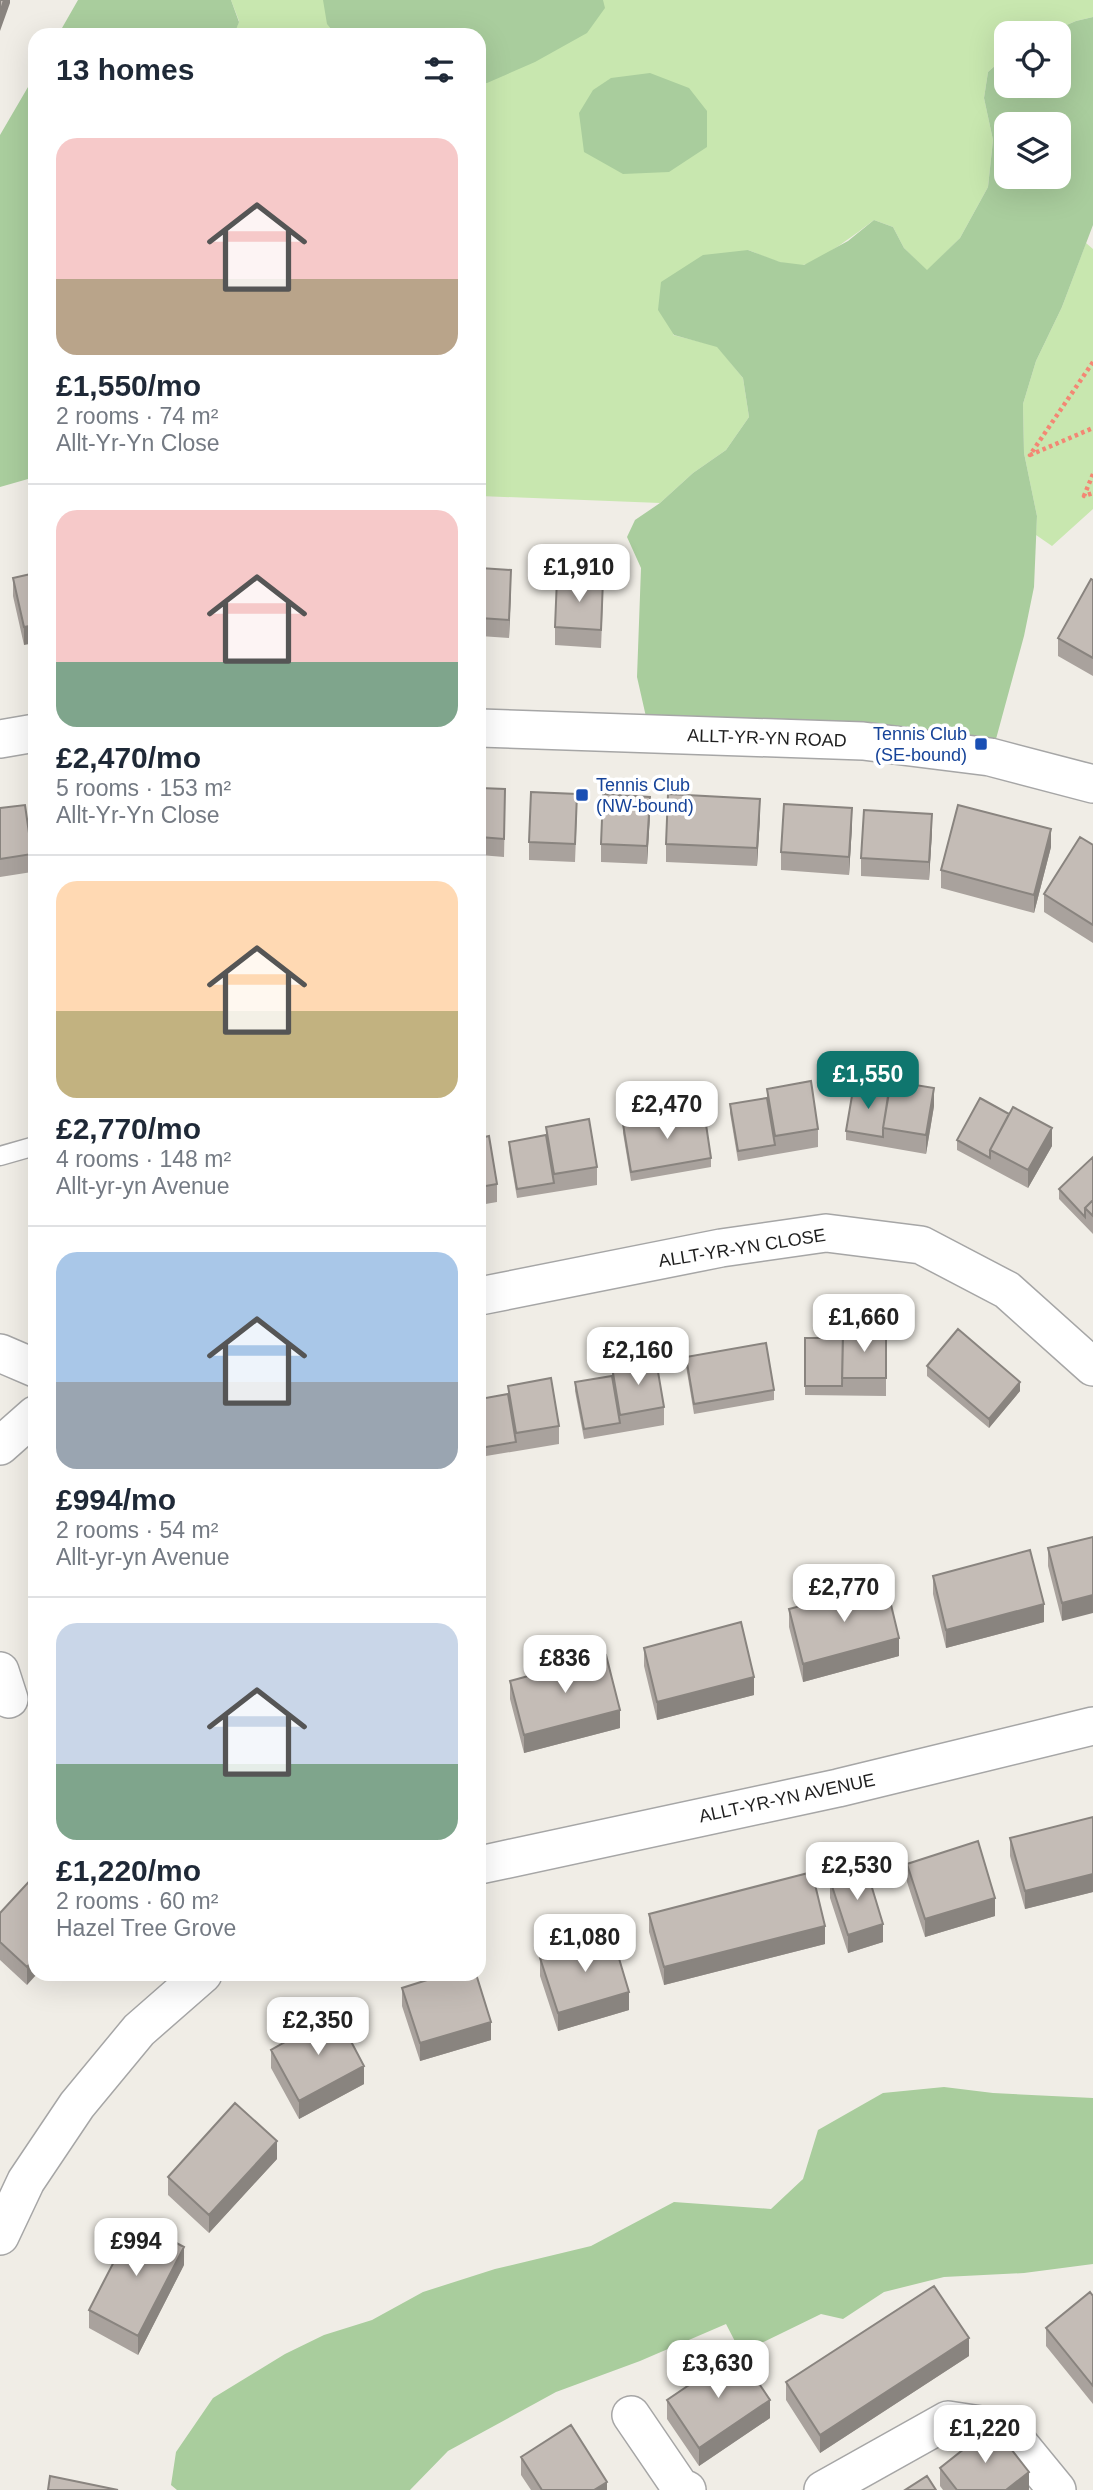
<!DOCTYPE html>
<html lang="en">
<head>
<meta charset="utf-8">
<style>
  :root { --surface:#fff; --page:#f6f6f7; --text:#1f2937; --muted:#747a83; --line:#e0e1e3; --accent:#0f766e }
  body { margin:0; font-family:Helvetica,sans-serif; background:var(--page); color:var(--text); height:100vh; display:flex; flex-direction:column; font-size:26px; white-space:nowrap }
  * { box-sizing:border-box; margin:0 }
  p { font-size:23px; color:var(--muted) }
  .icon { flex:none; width:38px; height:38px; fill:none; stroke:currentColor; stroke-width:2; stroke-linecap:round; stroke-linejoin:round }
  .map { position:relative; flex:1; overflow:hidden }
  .side { position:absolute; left:28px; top:28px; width:458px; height:1953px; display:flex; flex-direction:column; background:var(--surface); border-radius:21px; box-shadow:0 7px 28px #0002 }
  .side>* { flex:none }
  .fabs { position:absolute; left:994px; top:21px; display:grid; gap:14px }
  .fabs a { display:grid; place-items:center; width:77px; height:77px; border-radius:14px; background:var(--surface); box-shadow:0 7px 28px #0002; font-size:35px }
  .price { position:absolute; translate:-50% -60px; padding:0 16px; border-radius:14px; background:#fff; color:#222; font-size:23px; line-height:46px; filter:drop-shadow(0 2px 4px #0008) }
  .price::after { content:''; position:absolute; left:50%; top:42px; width:21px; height:16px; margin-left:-10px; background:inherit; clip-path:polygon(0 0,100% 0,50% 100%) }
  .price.on { background:var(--accent); color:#fff }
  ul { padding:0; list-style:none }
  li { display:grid; align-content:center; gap:14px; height:371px; padding:0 28px }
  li+li { border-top:2px solid var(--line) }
  li span { display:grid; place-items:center; height:217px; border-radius:21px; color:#555 }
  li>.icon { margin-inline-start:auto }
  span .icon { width:126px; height:126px; fill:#fffc; stroke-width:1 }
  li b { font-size:30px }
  h2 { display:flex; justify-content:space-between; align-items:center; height:84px; padding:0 28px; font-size:30px }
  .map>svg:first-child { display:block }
</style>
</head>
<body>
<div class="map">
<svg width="1093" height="2490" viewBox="0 0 1093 2490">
  <rect width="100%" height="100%" fill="#f0ede6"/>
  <path fill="#c8e7af" d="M231 0H1093V17L1076 21 1048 33H1006V56L988 72 984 98 993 140 988 187 960 238 927 271 904 248 893 227 874 220C860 231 819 262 803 265 785 267 764 256 748 250L673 335 717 346 743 378 749 417 726 450 693 473 660 503 480 496V35H234L239 21Z
    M1086 243 1093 249V509L1052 546 1036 535 1037 516 1024 453 1023 404 1036 361 1062 307Z"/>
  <path fill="#a9cd9d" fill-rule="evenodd" d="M78 0H231L239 22 234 35H58Z
    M323 0H603L605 8 587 33 535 62 487 83H480V35H336L327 24Z
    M1093 17V225L1062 307 1036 361 1023 404 1024 453 1037 516 1034 587 1024 636 996 739 863 741 649 730 637 677 641 568 627 537 635 520 660 503 693 473 726 450 749 417 743 378 717 347 674 335 658 310 661 282 703 255 748 250 780 262 804 265 848 241 874 220 893 227 904 248 927 270 960 238 988 187 993 140 984 98 988 72 1006 56V86H1059V33H1048L1076 21ZM1006 124H1059V177H1006Z
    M650 73 689 88 707 111V147L669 172 623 174 584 152 579 113 593 90 611 78Z
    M35 75V477L0 487V135Z
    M944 2087 993 2093 1093 2098V2264L1024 2273 944 2277 884 2292 843 2319 821 2314 741 2353 726 2324 640 2361 556 2392 448 2451 410 2490H177L171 2485 176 2452 213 2398 285 2354 324 2335 372 2320 423 2292 495 2269 591 2246 674 2202 771 2209 803 2179 818 2130 883 2093Z"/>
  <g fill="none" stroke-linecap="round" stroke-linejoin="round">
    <defs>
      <path id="lane" d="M0 1156 35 1146"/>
      <path id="street" d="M480 728 863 741 990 757 1093 784
        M0 739 35 733
        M480 1296 721 1248 826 1233 921 1245 1007 1290 1093 1367
        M0 1353 35 1368
        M0 1446 35 1415
        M0 1671 9 1699
        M480 1865 838 1788 1093 1726
        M0 2236 26 2181 77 2105 139 2030 203 1974
        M631 2415 680 2487 687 2490
        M823 2490 948 2420 1007 2429 1057 2490"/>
    </defs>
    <use href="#lane" stroke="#a6a6a6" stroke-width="21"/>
    <use href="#street" stroke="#a6a6a6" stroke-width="40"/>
    <path stroke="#f38774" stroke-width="4.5" stroke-dasharray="3.5 3.5" stroke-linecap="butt" d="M1093 362 1030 455 1093 428
      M1093 474 1084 496 1093 493"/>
    <use href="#lane" stroke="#fff" stroke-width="18"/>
    <use href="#street" stroke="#fff" stroke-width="37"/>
  </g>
  <path fill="#a9a29d" d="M480 568 511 588 509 638 480 636Z
    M35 573 24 645 13 596V578Z
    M1093 580V676L1058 656V638Z
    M603 598 601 648 555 645V627Z
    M480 788 505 807 504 857 480 855Z
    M0 808 32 854V872L0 877Z
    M577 812 575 862 529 860V842Z
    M650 815 647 864 601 862V844Z
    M760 817 757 866 666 862V844Z
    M852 826 849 875 781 870V852Z
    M932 832 929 880 861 876V858Z
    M1093 845V943L1044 912V894Z
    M1051 847 1034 913 941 888V870Z
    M767 1089 818 1129V1147L738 1161 730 1113V1104L767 1098Z
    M934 1106 926 1154 846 1140V1131Z
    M623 1124 711 1158V1167L631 1181 623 1133Z
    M546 1127 597 1167V1185L517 1198 509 1151V1142L546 1135Z
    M480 1138 497 1184V1202L480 1205Z
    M957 1140 1052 1146 1028 1188 957 1150Z
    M1093 1157V1234L1059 1199V1189Z
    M886 1330V1396L805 1395V1338H843Z
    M686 1357 774 1390V1400L694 1414 686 1366Z
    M927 1366 1020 1391 989 1428 927 1376Z
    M612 1367 664 1407V1425L584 1439 575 1391V1382L612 1376Z
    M508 1386 559 1426V1444L480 1457V1399L508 1394Z
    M1093 1537 1062 1621 1048 1566V1548Z
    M933 1576 1044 1622 946 1648 933 1594Z
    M789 1609 899 1656 803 1682 789 1627Z
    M644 1648 754 1695 657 1720 644 1666Z
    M510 1681 620 1728 524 1753 510 1699Z
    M1093 1817V1892L1025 1909 1010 1856V1838Z
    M907 1864 995 1916 925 1937 907 1882Z
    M35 1875 27 1985 0 1960V1913Z
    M830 1880 883 1942 848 1953 830 1898Z
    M649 1914 825 1944 664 1985 649 1932Z
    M540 1958 629 2010 558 2031 540 1976Z
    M402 1988 491 2040 420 2061 402 2006Z
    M271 2050 364 2084 299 2119 271 2068Z
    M277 2159 209 2233 168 2195V2177Z
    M184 2265 138 2355 89 2328V2310Z
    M1093 2296V2404L1046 2346V2328Z
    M969 2356 820 2453 786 2400V2382Z
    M667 2400 770 2418 699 2466 667 2419Z
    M521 2457 607 2490H531L521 2475Z
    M940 2468 1029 2490H943L940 2486Z"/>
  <path fill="#89847f" d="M4 0H10V3L0 31V13Z
    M511 570V588L509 638V620Z
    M35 625V643L24 645V627Z
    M650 797V815L647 864V846Z
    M760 799V817L757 866V848Z
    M852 808V826L849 875V857Z
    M932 814V832L929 880V862Z
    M1051 829V847L1034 913V895Z
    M934 1088V1106L926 1154V1135Z
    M1052 1128V1146L1028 1188V1170Z
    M1020 1382V1391L989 1428V1419Z
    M1093 1595V1613L1062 1621V1603Z
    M1044 1604V1622L946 1648V1630Z
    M899 1638V1656L803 1682V1664Z
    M754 1677V1695L657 1720V1702Z
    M620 1710V1728L524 1753V1735Z
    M1093 1874V1892L1025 1909V1891Z
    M995 1898V1916L925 1937V1919Z
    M883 1924V1942L848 1953V1935Z
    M825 1926V1944L664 1985V1967Z
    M35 1958V1974H37L27 1985V1967Z
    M629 1992V2010L558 2031V2013Z
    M491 2022V2040L420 2061V2043Z
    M364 2066V2084L299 2119V2101Z
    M277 2141V2159L209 2233V2215Z
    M184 2247V2265L138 2355V2336Z
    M969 2338V2356L820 2453V2435Z
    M770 2400V2418L699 2466V2448Z
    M1029 2472V2490H1006Z
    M607 2482V2490H594Z"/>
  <path fill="#c4bcb6" stroke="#89847f" stroke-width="2" d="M0 0H4L0 13Z
    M480 568 511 570 509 620 480 618Z
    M35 573V625L24 627 13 578Z
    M557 578 603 580 601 630 555 627Z
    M1091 579 1093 580V658L1058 638Z
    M480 788 505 789 504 839 480 837Z
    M531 792 577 794 575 844 529 842Z
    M603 794 650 797 647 846 601 844Z
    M668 794 760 799 757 848 666 844Z
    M784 804 852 808 849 857 781 852Z
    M25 805 32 854 0 859V808Z
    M958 805 1051 829 1034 895 941 870Z
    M864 810 932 814 929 862 861 858Z
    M1080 837 1093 845V925L1044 894Z
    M811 1081 818 1129 775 1136 767 1089Z
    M891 1081 934 1088 926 1135 883 1128Z
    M854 1084 889 1090 883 1128V1137L846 1131Z
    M767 1098 775 1145 738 1151 730 1104Z
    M980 1098 1009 1114 990 1150V1158L957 1140Z
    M1013 1107 1052 1128 1028 1170 990 1150Z
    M704 1111 711 1158 631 1172 623 1124Z
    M589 1119 597 1167 554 1174 546 1127Z
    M546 1135 554 1183 517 1189 509 1142Z
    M489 1136 497 1184 480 1187V1138Z
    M1093 1157V1200L1085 1208V1217L1059 1189Z
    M1093 1200V1216L1085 1208Z
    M958 1329 1020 1382 989 1419 927 1366Z
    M843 1330H886V1378H842Z
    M805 1338H843L842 1386H805Z
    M766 1343 774 1390 694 1404 686 1357Z
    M656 1360 664 1407 620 1415 612 1367Z
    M612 1376 620 1423 584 1429 575 1382Z
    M551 1378 559 1426 516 1433 508 1386Z
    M508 1394 516 1442 480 1448V1399Z
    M1093 1537V1595L1062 1603 1048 1548Z
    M1030 1550 1044 1604 946 1630 933 1576Z
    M886 1584 899 1638 803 1664 789 1609Z
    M741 1622 754 1677 657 1702 644 1648Z
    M606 1655 620 1710 524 1735 510 1681Z
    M1093 1817V1874L1025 1891 1010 1838Z
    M978 1841 995 1898 925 1919 907 1864Z
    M866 1868 883 1924 848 1935 830 1880Z
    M812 1872 825 1926 664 1967 649 1914Z
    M35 1875V1958L27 1967 0 1942V1913Z
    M612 1935 629 1992 558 2013 540 1958Z
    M446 1974H476L491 2022 420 2043 402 1988Z
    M336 2013 364 2066 299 2101 271 2050Z
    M235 2103 277 2141 209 2215 168 2177Z
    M135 2221 184 2247 138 2336 89 2310Z
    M934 2286 969 2338 820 2435 786 2382Z
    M1090 2292 1093 2296V2386L1046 2328Z
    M738 2352 770 2400 699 2448 667 2400Z
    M571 2425 607 2482 594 2490H542L521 2457Z
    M993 2426 1029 2472 1006 2490H957L940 2468Z
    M50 2476 118 2490H48Z
    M927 2476 936 2490H905Z"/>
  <g fill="#1a4fb4" stroke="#fff" stroke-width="2.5">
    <rect x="974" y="737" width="14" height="14" rx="3.5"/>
    <rect x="575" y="788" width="14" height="14" rx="3.5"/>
  </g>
  <g text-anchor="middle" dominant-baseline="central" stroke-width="7" stroke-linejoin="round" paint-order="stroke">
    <g font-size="18" fill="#164399" stroke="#fff" text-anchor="end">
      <text x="967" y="734">Tennis Club<tspan x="967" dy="21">(SE-bound)</tspan></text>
      <text x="596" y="785" text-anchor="start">Tennis Club<tspan x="596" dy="21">(NW-bound)</tspan></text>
    </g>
    <g font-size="18" fill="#1f1f1f" stroke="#fff">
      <text transform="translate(767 738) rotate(2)">ALLT-YR-YN ROAD</text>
      <text transform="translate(742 1248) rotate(-9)">ALLT-YR-YN CLOSE</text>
      <text transform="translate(787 1798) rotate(-12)">ALLT-YR-YN AVENUE</text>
    </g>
  </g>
</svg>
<div class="fabs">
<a><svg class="icon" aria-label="locate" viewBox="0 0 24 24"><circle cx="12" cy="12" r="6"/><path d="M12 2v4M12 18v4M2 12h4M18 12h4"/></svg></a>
<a><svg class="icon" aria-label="layers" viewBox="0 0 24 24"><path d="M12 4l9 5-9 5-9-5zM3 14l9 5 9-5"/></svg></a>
</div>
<b class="price" style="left:579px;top:604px">£1,910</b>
<b class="price on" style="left:868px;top:1111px">£1,550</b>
<b class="price" style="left:667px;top:1141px">£2,470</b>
<b class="price" style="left:864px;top:1354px">£1,660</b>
<b class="price" style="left:638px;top:1387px">£2,160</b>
<b class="price" style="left:844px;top:1624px">£2,770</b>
<b class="price" style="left:565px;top:1695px">£836</b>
<b class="price" style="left:857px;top:1902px">£2,530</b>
<b class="price" style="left:585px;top:1974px">£1,080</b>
<b class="price" style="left:318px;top:2057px">£2,350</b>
<b class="price" style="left:136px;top:2278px">£994</b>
<b class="price" style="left:718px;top:2400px">£3,630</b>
<b class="price" style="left:985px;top:2465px">£1,220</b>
<section class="side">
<h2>13 homes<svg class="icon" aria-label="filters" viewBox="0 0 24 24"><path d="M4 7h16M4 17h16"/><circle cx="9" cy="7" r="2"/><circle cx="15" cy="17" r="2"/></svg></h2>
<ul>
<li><span style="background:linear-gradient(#f6c9c9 65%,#b9a48a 0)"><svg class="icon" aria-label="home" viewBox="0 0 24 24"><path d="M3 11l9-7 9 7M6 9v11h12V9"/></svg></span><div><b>£1,550/mo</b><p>2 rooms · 74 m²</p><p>Allt-Yr-Yn Close</p></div></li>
<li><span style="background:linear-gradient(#f6c9c9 70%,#7fa58c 0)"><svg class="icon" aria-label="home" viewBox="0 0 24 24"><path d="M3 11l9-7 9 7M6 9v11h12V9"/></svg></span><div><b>£2,470/mo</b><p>5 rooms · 153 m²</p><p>Allt-Yr-Yn Close</p></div></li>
<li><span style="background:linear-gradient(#ffd9b3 60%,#c2b280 0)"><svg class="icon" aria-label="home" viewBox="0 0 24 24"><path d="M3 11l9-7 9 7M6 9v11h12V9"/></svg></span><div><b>£2,770/mo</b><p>4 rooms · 148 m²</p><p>Allt-yr-yn Avenue</p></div></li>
<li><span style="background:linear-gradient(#a9c7e8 60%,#9aa5b1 0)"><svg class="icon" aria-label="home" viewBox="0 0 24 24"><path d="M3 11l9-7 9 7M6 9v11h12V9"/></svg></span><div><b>£994/mo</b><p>2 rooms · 54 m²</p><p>Allt-yr-yn Avenue</p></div></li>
<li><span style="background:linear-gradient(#c9d6e8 65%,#7fa58c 0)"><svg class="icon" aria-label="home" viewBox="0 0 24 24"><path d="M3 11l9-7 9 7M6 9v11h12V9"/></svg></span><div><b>£1,220/mo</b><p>2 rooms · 60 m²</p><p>Hazel Tree Grove</p></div></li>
</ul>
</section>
</div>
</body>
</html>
